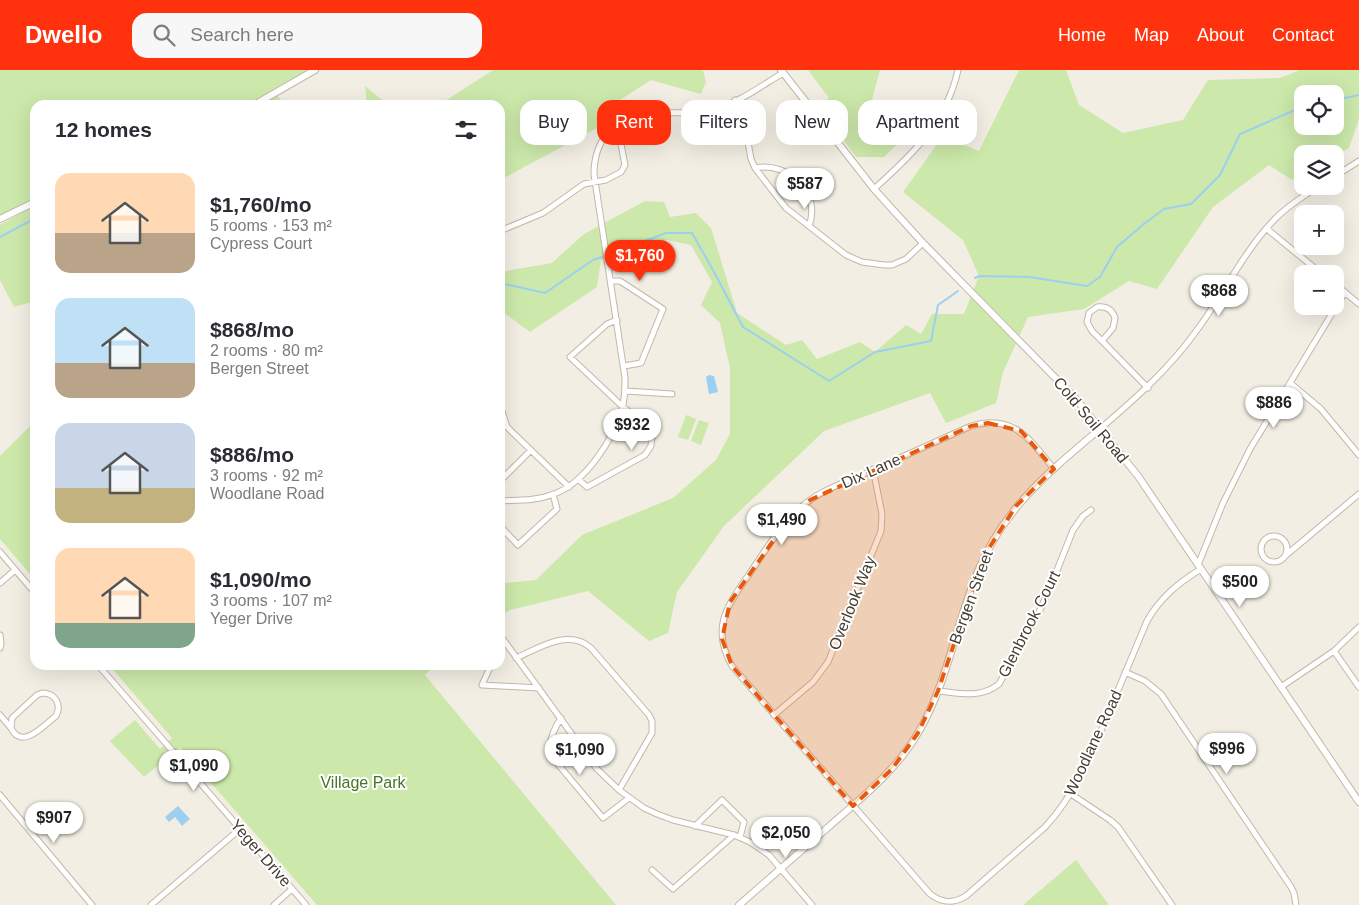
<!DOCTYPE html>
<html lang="en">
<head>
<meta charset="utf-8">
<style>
  :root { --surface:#fff; --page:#f7f7f7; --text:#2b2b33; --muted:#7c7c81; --accent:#ff320d }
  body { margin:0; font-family:Helvetica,sans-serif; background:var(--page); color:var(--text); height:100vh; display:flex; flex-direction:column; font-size:19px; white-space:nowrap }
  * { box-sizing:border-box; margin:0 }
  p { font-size:16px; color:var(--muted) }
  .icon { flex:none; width:28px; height:28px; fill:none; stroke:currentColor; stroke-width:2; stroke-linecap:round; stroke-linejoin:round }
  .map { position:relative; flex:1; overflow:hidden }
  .drawer { position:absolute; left:30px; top:30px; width:475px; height:570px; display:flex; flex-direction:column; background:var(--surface); border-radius:15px; box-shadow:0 5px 20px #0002 }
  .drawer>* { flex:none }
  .banner { position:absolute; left:520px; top:30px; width:475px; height:45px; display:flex; gap:10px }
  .buttons { position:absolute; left:1294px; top:15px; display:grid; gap:10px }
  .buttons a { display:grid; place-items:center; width:50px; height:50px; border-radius:10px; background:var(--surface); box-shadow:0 5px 20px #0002; font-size:25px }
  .price { position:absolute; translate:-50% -42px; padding:0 11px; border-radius:18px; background:#fff; color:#222; font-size:16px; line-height:32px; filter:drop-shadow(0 1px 2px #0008) }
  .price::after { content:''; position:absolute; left:50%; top:30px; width:15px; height:11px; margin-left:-8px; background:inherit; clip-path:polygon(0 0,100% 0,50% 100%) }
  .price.on { background:var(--accent); color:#fff }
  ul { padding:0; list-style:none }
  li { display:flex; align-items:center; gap:15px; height:125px; padding:0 25px }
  li span { display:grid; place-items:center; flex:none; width:140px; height:100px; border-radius:15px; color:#555 }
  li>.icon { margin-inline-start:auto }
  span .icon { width:60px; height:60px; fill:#fffc; stroke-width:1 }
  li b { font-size:21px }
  h2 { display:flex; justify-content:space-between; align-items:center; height:60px; padding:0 25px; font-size:21px }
  .chip { padding:0 18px; border-radius:15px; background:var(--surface); box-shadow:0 5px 20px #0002; font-size:18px; line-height:45px }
  .chip.on { background:var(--accent); color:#fff }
  header { display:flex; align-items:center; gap:30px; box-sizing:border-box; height:70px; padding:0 25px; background:var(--accent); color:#fff }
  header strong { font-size:24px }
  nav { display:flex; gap:28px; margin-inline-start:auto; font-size:18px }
  .search { width:350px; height:45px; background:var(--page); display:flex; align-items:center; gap:12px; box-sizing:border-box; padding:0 18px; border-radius:15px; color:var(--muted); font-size:19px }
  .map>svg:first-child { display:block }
</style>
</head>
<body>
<header>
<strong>Dwello</strong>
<div class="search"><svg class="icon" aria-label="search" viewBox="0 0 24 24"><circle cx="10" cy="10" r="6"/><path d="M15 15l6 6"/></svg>Search here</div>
<nav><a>Home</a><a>Map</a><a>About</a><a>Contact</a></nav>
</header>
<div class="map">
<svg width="1359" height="835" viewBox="0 0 1359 835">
  <rect width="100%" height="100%" fill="#f2eee3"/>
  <path fill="#cce8aa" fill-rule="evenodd" d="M0 0H317L277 25 285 35H35V133L0 149Z
    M493 0H703L706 12 701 24 651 10 615 33 599 57 500 110V35H439Z
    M808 0H880L872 29 909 63 884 87H856L819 37 829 28Z
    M1019 0H1066L1079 35 1123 63 1183 50 1208 10 1280 8 1300 0H1359V49L1349 78 1335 86V84H1302V104L1292 110 1269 95 1213 137 1157 219 1129 211 1084 239 1028 247 1003 302 996 333 946 353 930 323 824 361 724 456 677 522 668 563 649 571 588 521 510 540 500 546V507L506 513 536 510 582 465 673 428 716 390 730 364V298L720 253 701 235 712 212 691 175 667 170 652 178 601 190 597 217 530 262 503 242 500 241V202L552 193 584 164 645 131 664 132 670 147 696 143 711 158 737 243 786 275 802 270 817 289 860 272 875 282 906 255 921 264 932 244H964L979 206 963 170 903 122 943 66 979 81ZM1302 24H1335V56H1302Z
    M365 16 388 35H367Z
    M35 135V231L14 237 0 210V155Z
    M686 345 696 349 688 370 678 367Z
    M699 350 709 353 701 375 691 371Z
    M35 351V510L0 469V386Z
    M109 595H435L425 605 616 835H317L180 677 144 707 110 671 135 650 160 679 172 668Z
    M1076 790 1109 835H1023Z"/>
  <path fill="#9dcff1" d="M709 305 714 306 718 322 709 324 706 307Z
    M178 736 190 749 182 756 175 747 169 752 165 747Z"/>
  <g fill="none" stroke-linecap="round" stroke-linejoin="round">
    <path stroke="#9dcff1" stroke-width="2" d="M1335 30 1359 25
      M0 167C12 161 23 154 35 149
      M611 184 666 163H692L713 200 743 257 829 311 875 282 931 271 938 235 958 221
      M975 208 979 206 1029 207 1087 216 1100 207 1117 177 1145 153 1164 139 1191 134 1220 105 1240 64 1302 37
      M500 213 545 223 593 190 602 187"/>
    <defs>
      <path id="minor" d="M735 30 744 50 751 89 755 98 786 138 846 185 862 192 884 195H892L906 189 923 173
        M755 98C787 91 822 122 809 156
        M1335 106 1359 91
        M874 119C913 84 946 53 958 0
        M1267 159 1322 204
        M500 161 543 143 584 114 606 110 621 102 625 95 620 69 610 59
        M611 211H620L663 239 641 293 624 296
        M1335 214 1359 234
        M1097 237C1106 236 1112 239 1115 248L1113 258 1102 271 1092 261 1087 252 1089 243Z
        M1102 271 1148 318
        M1290 313 1321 339 1359 385
        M625 321 672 324
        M500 335 507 357 569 417
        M1101 358C1136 328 1170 298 1197 260 1224 224 1244 180 1276 148 1289 135 1304 126 1319 116
        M1054 399C1030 370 1014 343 971 356 936 372 900 388 864 404 841 414 816 422 798 440 778 459 763 484 748 506 726 537 711 559 732 596L930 824C942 833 953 834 966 826L1045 757C1075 725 1091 685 1108 644 1121 613 1134 582 1147 551 1160 528 1178 513 1201 499
        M578 409 587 417 645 385 651 376 652 365 646 354 623 337 570 287 607 254 617 250
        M500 411 531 380
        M500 431C518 430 536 431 554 424 585 413 613 370 622 339 625 329 625 319 625 308L594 104C594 89 597 76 607 64 634 30 675 49 712 40 737 34 761 16 783 3
        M500 456 518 475 557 439 553 424
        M1261 479a13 13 0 1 1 26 0a13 13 0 1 1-26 0Z
        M0 482 35 523
        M1285 486 1359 424
        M1198 495 1223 433 1250 379 1345 222
        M0 513 15 500
        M0 565 1 573 0 578
        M500 565 597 699 619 720 644 738 657 744 673 750 734 765 750 772 769 785 812 835
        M1334 581 1359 617
        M516 588C539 578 569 558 591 578L649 645 652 651V663L619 720
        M98 595 306 835
        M491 595 482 615 539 618
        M1125 602 1145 611 1161 624 1291 817 1294 823 1296 835
        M1281 617 1334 581 1359 557
        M938 621C960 623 980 629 999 614L1040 540 1052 513 1073 460 1083 446 1091 440
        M42 623C55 623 62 634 56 646 44 655 22 681 11 658L12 648 37 625Z
        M0 645 11 658
        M774 645 813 612 828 592 881 461 882 444 873 399
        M561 648C553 660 547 673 552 687L603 748 629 728
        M1071 724 1110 750 1118 757 1172 835
        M0 725 92 835
        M695 756 722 730 744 752 740 767
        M652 800 673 819 734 765
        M151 835 240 759
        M274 835 292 819"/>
      <path id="tertiary" d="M781 0 874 119 923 173 1076 329 1138 406 1359 732
        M254 35 315 0
        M0 149 35 132
        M739 835C770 808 802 780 833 753 865 725 897 699 918 663 947 614 955 558 976 506 1002 439 1048 403 1101 358"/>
    </defs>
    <use href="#minor" stroke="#c1b8a9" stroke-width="7"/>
    <use href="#tertiary" stroke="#c1b8a9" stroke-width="8"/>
    <use href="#minor" stroke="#fff" stroke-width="5"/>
    <use href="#tertiary" stroke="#fff" stroke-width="6"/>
  </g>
  <path fill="#e8590c" fill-opacity="0.2" stroke="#e8590c" stroke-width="4" stroke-dasharray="10 6" stroke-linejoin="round" d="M988 353 1021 361 1054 399 1016 436 984 486 938 621 918 663 892 699 853 736 732 596 722 569 730 532 785 454 810 430 971 356Z"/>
  <g text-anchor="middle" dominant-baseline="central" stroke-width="4" stroke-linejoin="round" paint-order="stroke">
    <g font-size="16" fill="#443e33" stroke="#fff">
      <text transform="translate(1091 350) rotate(50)">Cold Soil Road</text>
      <text transform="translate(871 401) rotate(-24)">Dix Lane</text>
      <text transform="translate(971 527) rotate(-70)">Bergen Street</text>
      <text transform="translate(852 533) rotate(-68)">Overlook Way</text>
      <text transform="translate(1029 554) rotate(-63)">Glenbrook Court</text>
      <text transform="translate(1093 673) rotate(-65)">Woodlane Road</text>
      <text transform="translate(261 783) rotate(49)">Yeger Drive</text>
    </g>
    <g font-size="16" fill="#447726" stroke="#fff">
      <text x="363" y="712">Village Park</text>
    </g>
  </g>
</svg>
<div class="buttons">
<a><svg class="icon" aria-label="locate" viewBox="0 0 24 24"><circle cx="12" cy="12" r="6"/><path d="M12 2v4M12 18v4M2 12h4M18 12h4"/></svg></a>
<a><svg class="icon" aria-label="layers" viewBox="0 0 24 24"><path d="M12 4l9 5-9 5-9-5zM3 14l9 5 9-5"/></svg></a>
<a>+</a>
<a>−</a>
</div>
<b class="price" style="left:805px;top:140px">$587</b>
<b class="price on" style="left:640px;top:212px">$1,760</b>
<b class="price" style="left:1219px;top:247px">$868</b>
<b class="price" style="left:1274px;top:359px">$886</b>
<b class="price" style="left:632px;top:381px">$932</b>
<b class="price" style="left:782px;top:476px">$1,490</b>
<b class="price" style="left:1240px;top:538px">$500</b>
<b class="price" style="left:1227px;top:705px">$996</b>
<b class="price" style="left:580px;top:706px">$1,090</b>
<b class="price" style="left:194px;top:722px">$1,090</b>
<b class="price" style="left:54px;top:774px">$907</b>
<b class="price" style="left:786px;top:789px">$2,050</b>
<div class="banner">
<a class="chip">Buy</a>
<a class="chip on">Rent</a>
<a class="chip">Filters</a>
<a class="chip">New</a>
<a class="chip">Apartment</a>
</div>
<section class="drawer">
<h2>12 homes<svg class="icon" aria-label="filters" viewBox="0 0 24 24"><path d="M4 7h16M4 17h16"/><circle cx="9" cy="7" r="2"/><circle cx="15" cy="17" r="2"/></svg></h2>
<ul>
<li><span style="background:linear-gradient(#ffd9b3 60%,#b9a48a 0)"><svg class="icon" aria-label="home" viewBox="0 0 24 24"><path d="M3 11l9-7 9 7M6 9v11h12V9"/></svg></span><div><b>$1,760/mo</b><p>5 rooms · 153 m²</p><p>Cypress Court</p></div></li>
<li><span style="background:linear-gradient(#bfe0f5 65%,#b9a48a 0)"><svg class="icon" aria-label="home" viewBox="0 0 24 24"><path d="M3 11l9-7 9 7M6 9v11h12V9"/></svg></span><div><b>$868/mo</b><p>2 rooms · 80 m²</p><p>Bergen Street</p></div></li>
<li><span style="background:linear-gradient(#c9d6e8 65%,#c2b280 0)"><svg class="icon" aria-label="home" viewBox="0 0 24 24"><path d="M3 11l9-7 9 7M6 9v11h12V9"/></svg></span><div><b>$886/mo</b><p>3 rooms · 92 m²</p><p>Woodlane Road</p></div></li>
<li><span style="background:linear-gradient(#ffd9b3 75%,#7fa58c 0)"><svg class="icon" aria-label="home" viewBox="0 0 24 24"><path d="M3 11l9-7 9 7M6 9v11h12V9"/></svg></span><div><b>$1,090/mo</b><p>3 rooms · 107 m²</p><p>Yeger Drive</p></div></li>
</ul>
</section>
</div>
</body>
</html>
